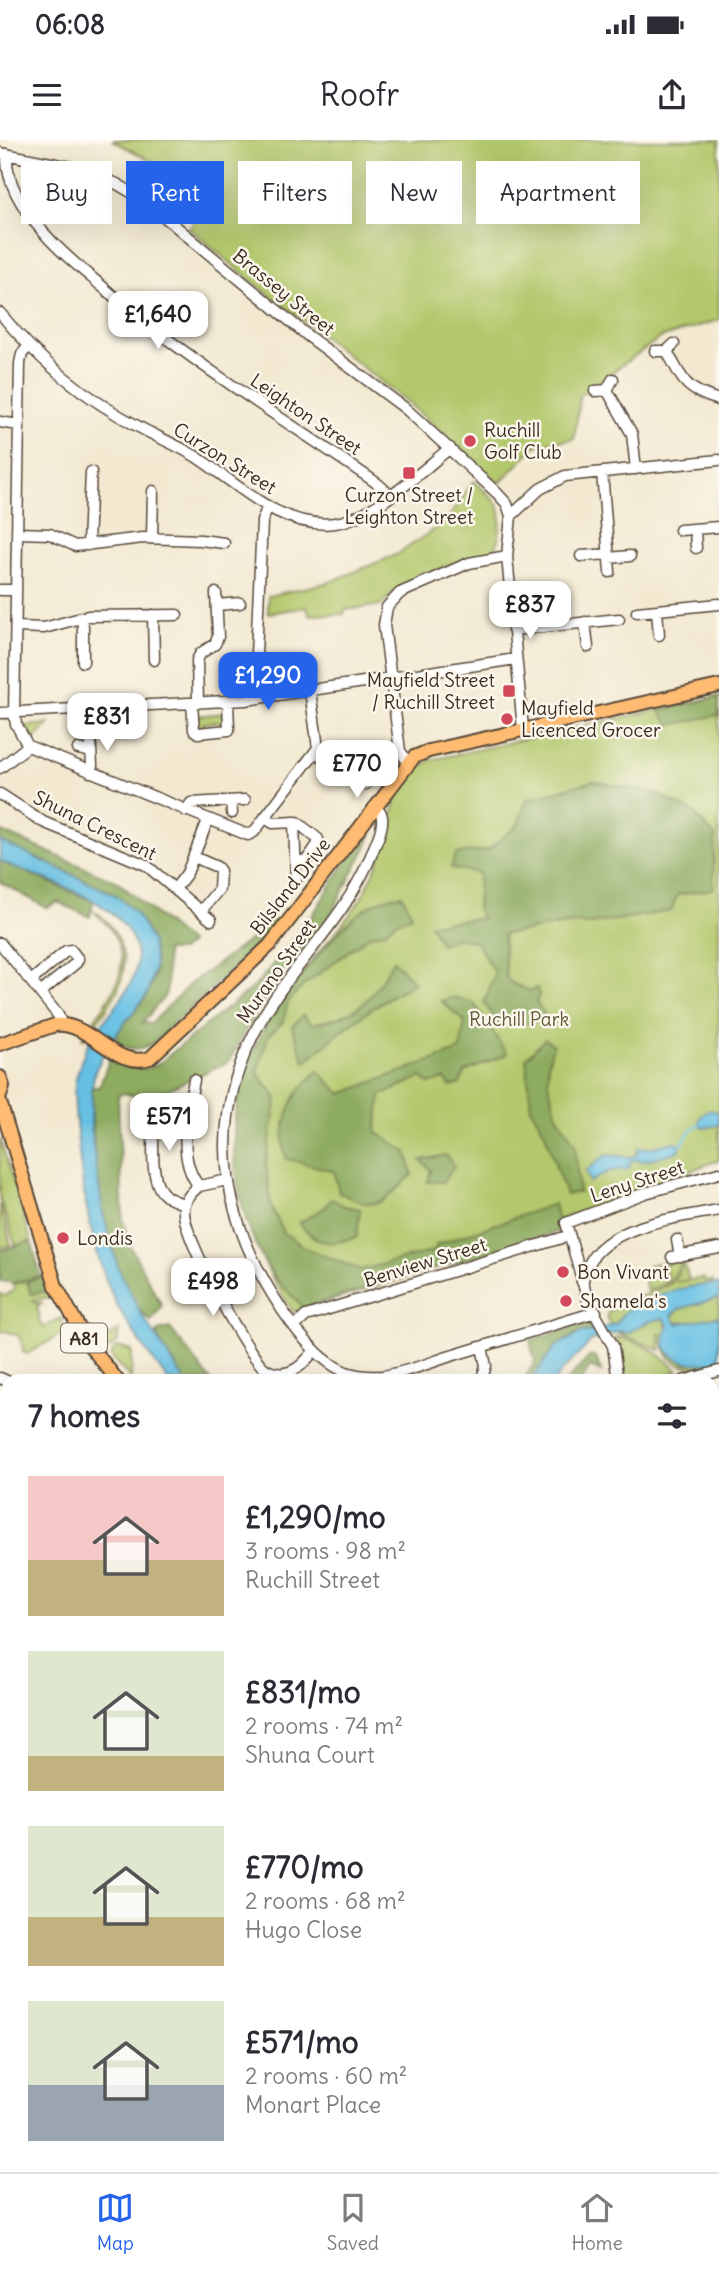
<!DOCTYPE html>
<html lang="en">
<head>
<meta charset="utf-8">
<style>
  :root { --surface:#fff; --page:#f2f2f3; --text:#2b2b33; --muted:#7c7c81; --line:#e1e1e2; --accent:#2563eb }
  body { margin:0; font-family:Delius,sans-serif; background:var(--page); color:var(--text); height:100vh; display:flex; flex-direction:column; font-size:26px; white-space:nowrap }
  * { box-sizing:border-box; margin:0 }
  p { font-size:23px; color:var(--muted) }
  .icon { flex:none; width:38px; height:38px; fill:none; stroke:currentColor; stroke-width:2; stroke-linecap:round; stroke-linejoin:round }
  .map { position:relative; flex:1; overflow:hidden }
  .details { position:absolute; left:0px; top:1234px; width:719px; height:800px; display:flex; flex-direction:column; background:var(--surface); border-radius:21px 21px 0 0; box-shadow:0 7px 28px #0002 }
  .details>* { flex:none }
  .hud { position:absolute; left:21px; top:21px; width:677px; height:63px; display:flex; gap:14px }
  .price { position:absolute; translate:-50% -60px; padding:0 16px; border-radius:14px; background:#fff; color:#222; font-size:23px; line-height:46px; filter:drop-shadow(0 2px 4px #0008) }
  .price::after { content:''; position:absolute; left:50%; top:42px; width:21px; height:16px; margin-left:-10px; background:inherit; clip-path:polygon(0 0,100% 0,50% 100%) }
  .price.active { background:var(--accent); color:#fff }
  ul { padding:0; list-style:none }
  li { display:flex; align-items:center; gap:21px; height:175px; padding:0 28px }
  li span { display:grid; place-items:center; flex:none; width:196px; height:140px; border-radius:0px; color:#555 }
  li>.icon { margin-inline-start:auto }
  span .icon { width:84px; height:84px; fill:#fffc; stroke-width:1 }
  li b { font-size:30px }
  h2 { display:flex; justify-content:space-between; align-items:center; height:84px; padding:0 28px; font-size:30px }
  .chip { padding:0 24px; border-radius:0px; background:var(--surface); box-shadow:0 7px 28px #0002; font-size:24px; line-height:63px }
  .chip.active { background:var(--accent); color:#fff }
  .status { display:flex; justify-content:space-between; align-items:center; height:49px; padding:0 35px; background:var(--surface); direction:ltr }
  .status svg { height:19px; fill:currentColor }
  header { display:flex; justify-content:space-between; align-items:center; height:91px; padding:0 28px; background:var(--surface); font-size:32px; font-weight:600 }
  .dock { display:flex; justify-content:space-around; align-items:center; height:98px; border-top:2px solid var(--line); background:var(--surface); font-size:19px; color:var(--muted) }
  .dock a { display:grid; justify-items:center; gap:4px }
  .dock .active { color:var(--accent) }
  .map>svg:first-child { display:block }
</style>
</head>
<body>
<div class="status"><b>06:08</b><svg viewBox="0 0 49 12"><path d="M0 12V9h3v3zM5 12V6h3v6zM10 12V3h3v9zM15 12V0h3v12zM26 1h20v11H26zM47 4h2v5h-2z"/></svg></div>
<header><svg class="icon" aria-label="menu" viewBox="0 0 24 24"><path d="M4 6h16M4 12h16M4 18h16"/></svg>Roofr<svg class="icon" aria-label="share" viewBox="0 0 24 24"><path d="M12 15V3M7 8l5-5 5 5M5 13v7h14v-7"/></svg></header>
<div class="map">
<svg width="719" height="2032" viewBox="0 0 719 2032">
  <rect width="100%" height="100%" fill="#fbf7ec"/>
  <filter id="ink" filterUnits="userSpaceOnUse"><feTurbulence type="fractalNoise" baseFrequency=".0143" numOctaves="2"/><feDisplacementMap in="SourceGraphic" scale="14" xChannelSelector="R" yChannelSelector="G"/><feConvolveMatrix kernelMatrix="1 2 1 2 8 2 1 2 1" color-interpolation-filters="sRGB"/></filter>
  <filter id="wash" filterUnits="userSpaceOnUse"><feTurbulence type="fractalNoise" baseFrequency=".00686" numOctaves="4" result="noise"/><feDisplacementMap in="SourceGraphic" scale="28" xChannelSelector="R" yChannelSelector="G"/><feGaussianBlur stdDeviation="1.57" result="paint"/><feColorMatrix in="noise" values="0 0 0 0 0 0 0 0 0 0 0 0 0 0 0 0 0 1.4 0 .05"/><feComposite in="paint" operator="in"/></filter>
  <g filter="url(#wash)">
    <rect width="100%" height="100%" fill="#f3e9d1"/>
    <path fill="#b3c86c" stroke="#777945" stroke-width="2" d="M112 0H719V180L660 198 580 255 574 299 536 305 500 343 406 261 248 138 189 88 209 63 163 27Z
      M474 341C498 364 504 362 499 396 498 401 497 408 493 411 488 415 478 415 472 417 445 427 399 441 382 465L345 470 344 474 309 475 307 467 268 473V456L330 442 398 414 446 381Z
      M719 556V1020L560 1079 563 1090 293 1172C219 1059 212 959 290 847 312 817 340 791 360 760 379 728 389 691 397 655L415 631 431 620Z
      M223 573 225 583 222 588 219 582 204 583V589L198 584 197 576Z
      M49 584 33 601 23 586Z
      M93 770C107 779 114 789 120 804 135 841 104 871 84 899L82 898C104 863 139 832 111 790 106 782 98 776 93 770Z
      M0 998 31 1101 16 1106 0 1059Z
      M0 1064 11 1105 0 1108Z
      M683 1120 670 1142 647 1151 642 1132 649 1125 660 1123 665 1142 669 1141 664 1124Z
      M684 1123 689 1140 676 1142 704 1138 705 1142 713 1141V1145C688 1146 627 1158 618 1183L611 1186 607 1178 608 1171 672 1143Z
      M27 1141 31 1154 48 1151 50 1157 33 1160 34 1163 41 1162 42 1164 37 1165 40 1182 44 1188 60 1178 66 1188 65 1192 27 1214 22 1212 23 1208 19 1196 6 1191 0 1192V1154L6 1156 15 1149 12 1145Z
      M719 1158V1176L698 1181 675 1183 672 1175 679 1169Z
      M665 1178 673 1216 686 1223 719 1222V1225C690 1230 664 1229 661 1194H659L660 1210 615 1192 627 1193 648 1182Z
      M119 1191 117 1203 110 1208H105L99 1200Z
      M615 1197C641 1201 661 1213 678 1231L671 1233 672 1238 663 1241H625L624 1221Z
      M118 1207 132 1211 131 1239 111 1217 113 1211Z
      M719 1269V1462L712 1464V1270Z
      M0 1665 7 1668V1689L0 1699Z
      M712 1825 719 1837V2027L709 2032H678L675 2027 712 2026Z
      M395 2027H449L446 2032H392Z"/>
    <path fill="#8eac60" stroke="#646b3f" stroke-width="2" d="M719 557V575L670 585 659 570Z
      M593 641 655 653 693 672 715 696 713 749 677 755 671 771 590 784C563 780 530 793 503 794L506 837 511 843 530 851 537 848 539 856 536 862 546 876 530 883 510 882 500 885 484 863 495 833 476 802 457 797 441 804 430 784 482 778 477 770 479 733 451 728 456 714 488 710 517 686 527 659Z
      M366 688 372 691 368 703 329 778 277 836 228 922 147 959 123 953 118 956 123 1080 131 1108 162 1166 151 1181C103 1144 90 1005 92 947H99L110 918C126 927 140 933 157 925L258 843 311 778Z
      M0 691 118 742 190 803 181 811H166L167 848 164 857 142 883 151 884 190 844 255 796 267 776 276 782 255 807 154 902C142 911 132 910 118 904L117 892C128 880 139 868 147 854 168 817 144 778 116 755L0 701Z
      M0 721 93 761 90 777 58 762 47 768 0 742Z
      M402 755 412 775 396 782 384 792 370 795 303 846 288 862 283 882 268 896 257 932 277 958 266 1022 271 1067 284 1093 307 1109 361 1130 437 1110 436 1105 554 1064 560 1091 303 1168C292 1155 276 1142 268 1128 229 1061 221 972 257 902 273 870 295 842 318 815 341 789 365 759 402 755Z
      M393 820 414 843C371 866 342 890 305 922L292 887 303 875 311 884C359 876 371 861 393 820Z
      M454 857 474 863 507 914 465 932 459 945 450 946 445 939 429 944 421 937 381 955 376 992 407 1012 412 1035C381 1063 378 1074 339 1052L334 1031 287 1019C278 1001 286 973 296 955 301 946 311 938 318 931L341 954 460 910 465 882 441 861Z
      M545 899 553 905 548 925V943L557 975 575 1005 579 1052 566 1055 544 991 531 968 526 918Z
      M446 1015 454 1026 443 1042H428L431 1030 421 1020Z
      M332 1059 344 1066 360 1069 357 1097C328 1105 319 1107 299 1083L324 1068Z
      M31 1101 41 1136 14 1143 0 1141V1111Z
      M42 1137 48 1151 31 1154 27 1141Z
      M587 1183 595 1191 578 1193 555 1207 530 1241H523L535 1222 530 1200Z
      M170 1188 211 1241H185L157 1197 158 1191Z
      M590 1216 596 1217 601 1232 590 1227 581 1241H567Z
      M0 1770 7 1775V1813L0 1800Z
      M0 1835 7 1852V1936L0 1915Z"/>
    <path fill="#66c0e4" stroke="#507581" stroke-width="2" d="M0 701 116 755 136 773 152 802 155 825 148 853 108 905 95 931 92 947 91 991 103 1073 118 1127 140 1172 185 1241H168C150 1215 129 1189 115 1161 92 1112 83 1055 78 1002 76 982 73 963 75 943 77 932 82 919 86 908 101 876 147 845 135 806 120 757 41 740 0 721Z
      M709 970 719 972V985L704 988 699 984 701 976Z
      M675 1002 681 1005 679 1011 645 1021 631 1020 629 1029 609 1031 590 1042 586 1031 606 1015 629 1017 637 1015 638 1008H649Z
      M719 1144V1158L679 1169 672 1176 677 1184 719 1176V1222C694 1227 653 1222 668 1186L664 1178 648 1182 627 1193 620 1191 590 1201C582 1215 564 1224 555 1241H530L555 1207 582 1192 595 1191 617 1183C628 1156 693 1145 719 1144Z
      M0 1800 7 1813V1852L0 1835Z"/>
    <g fill="none" stroke-linecap="round" stroke-linejoin="round">
      <path stroke="#66c0e4" stroke-width="2.5" d="M681 1005 691 990 699 984"/>
    </g>
  </g>
  <g filter="url(#ink)">
    <g fill="none" stroke-linecap="round" stroke-linejoin="round">
      <defs>
        <path id="minor" d="M0 13 76 28 117 44 144 60 308 196 406 269 497 353 507 364 511 376
          M7 14C5 44 26 73 45 94 62 114 84 131 104 148 189 222 286 280 378 344L390 355
          M0 173C38 220 85 258 139 287 157 297 177 305 195 316 237 343 281 390 335 383 373 378 420 332 450 308
          M29 206 22 214 20 223 14 573 16 584 28 606 248 695 254 692 318 608 310 551
          M655 211H667L674 204
          M667 211C683 241 685 250 719 260
          M607 250 632 294 636 329
          M595 251 607 250 613 239
          M0 282 19 285
          M602 332 610 432
          M695 389 696 408
          M680 390 719 387
          M17 393 50 394 75 406 143 398 201 400 224 403
          M152 398 153 351
          M88 405 91 332
          M581 416 609 414
          M609 418 630 416
          M0 450H16
          M217 465 240 463
          M657 471 659 495
          M637 472 719 464
          M153 475 154 520
          M81 477 83 486V522
          M585 482 588 507
          M16 487 44 488 88 476 177 475
          M513 490 619 479
          M254 559 262 381 268 366
          M198 563 197 520 201 513 215 504 218 497 216 453
          M192 564 194 590 198 593 229 590 228 561
          M0 573 245 560 516 519
          M90 588 92 626 90 632
          M523 589 507 416 511 376 540 349 565 336 719 320
          M78 609 91 612
          M315 612 361 645 366 644 371 636 369 618
          M408 622 400 611 384 485 387 467 400 453 469 423 507 416
          M0 628 28 606
          M338 629 351 621 387 615
          M0 654 43 682 146 725 211 780
          M231 661 232 673
          M374 667 381 673C385 684 378 698 374 708 355 760 316 802 284 845 214 940 207 1039 265 1142 282 1172 313 1219 346 1232 358 1236 370 1237 382 1236 406 1233 431 1222 454 1215 501 1201 548 1187 596 1172
          M186 671 191 663 245 660
          M265 677 273 683 297 682 318 699V704L307 720 296 722
          M294 682 296 741
          M194 717 217 727 220 731 219 749 201 771
          M175 749 187 733 208 680
          M0 803 58 875 62 885
          M31 841 66 811 71 810 78 819 76 823 40 853
          M194 940C188 972 176 1019 199 1046L228 1040
          M143 965H154L162 959
          M154 965C155 987 147 1039 164 1054 168 1059 178 1062 184 1064
          M199 1046C190 1053 183 1061 184 1073 185 1099 242 1205 262 1226 266 1230 270 1232 276 1233 294 1236 305 1222 315 1210
          M677 1100 680 1116
          M672 1117 719 1108
          M582 1142C586 1132 589 1120 597 1112 624 1083 682 1077 719 1070
          M295 1186 306 1176 568 1096
          M0 1238 7 1241
          M481 1241 486 1226 482 1207
          M618 1241 613 1206 588 1161 566 1083 645 1053 719 1033
          M683 1241 719 1231
          M0 1330 7 1336
          M0 1401 7 1403
          M712 1470 719 1468
          M0 1492 7 1494
          M0 1611 7 1615
          M712 1625 719 1643
          M7 1698 0 1707 7 1711
          M0 1731 7 1735
          M712 1797 719 1809
          M249 2026 250 2032
          M337 2026 347 2032
          M529 2026V2032
          M84 2032 85 2026
          M152 2032 199 2026
          M384 2032 387 2026
          M458 2032 461 2026
          M718 2032H719"/>
        <path id="major" d="M0 904 55 885C91 881 114 930 150 918L270 805 414 617 429 611 719 546
          M0 937 3 946 0 956
          M0 962 56 1146 87 1202 118 1241
          M712 1700 719 1708"/>
      </defs>
      <use href="#minor" stroke="#574739" stroke-width="13"/>
      <use href="#major" stroke="#574739" stroke-width="16"/>
      <use href="#minor" stroke="#fff" stroke-width="10"/>
      <use href="#major" stroke="#febb71" stroke-width="12"/>
    </g>
  </g>
  <g fill="#d1495b" stroke="#fbf7ec" stroke-width="2.5">
    <circle cx="470" cy="301" r="7"/>
    <rect x="402" y="326" width="14" height="14" rx="3.5"/>
    <rect x="502" y="544" width="14" height="14" rx="3.5"/>
    <circle cx="507" cy="579" r="7"/>
    <circle cx="63" cy="1098" r="7"/>
    <circle cx="563" cy="1132" r="7"/>
    <circle cx="566" cy="1161" r="7"/>
  </g>
  <g text-anchor="middle" dominant-baseline="central" stroke-width="5" stroke-linejoin="round" paint-order="stroke">
    <rect fill="#fbf7ec" stroke="#75685c" stroke-width="2" x="61" y="1183.5" width="46" height="29" rx="5"/>
    <g font-size="18" font-weight="bold" fill="#3b2a1e">
      <text x="84" y="1198">A81</text>
    </g>
    <g font-size="19" fill="#3b2a1e" stroke="#fbf7ec">
      <text transform="translate(284 152) rotate(39)">Brassey Street</text>
      <text transform="translate(306 274) rotate(34)">Leighton Street</text>
      <text transform="translate(225 318) rotate(32)">Curzon Street</text>
      <text transform="translate(95 685) rotate(26)">Shuna Crescent</text>
      <text transform="translate(290 746) rotate(-52)">Bilsland Drive</text>
      <text transform="translate(276 831) rotate(-55)">Murano Street</text>
      <text transform="translate(637 1041) rotate(-18)">Leny Street</text>
      <text transform="translate(425 1122) rotate(-17)">Benview Street</text>
    </g>
    <g font-size="19" fill="#3b2a1e" stroke="#fbf7ec" text-anchor="start">
      <text x="484" y="290">Ruchill<tspan x="484" dy="22">Golf Club</tspan></text>
      <text x="409" y="355" text-anchor="middle">Curzon Street /<tspan x="409" dy="22">Leighton Street</tspan></text>
      <text x="495" y="540" text-anchor="end">Mayfield Street<tspan x="495" dy="22">/ Ruchill Street</tspan></text>
      <text x="521" y="568">Mayfield<tspan x="521" dy="22">Licenced Grocer</tspan></text>
      <text x="77" y="1098">Londis</text>
      <text x="577" y="1132">Bon Vivant</text>
      <text x="580" y="1161">Shamela's</text>
    </g>
    <g font-size="19" fill="#5f5935" stroke="#fbf7ec">
      <text x="519" y="879">Ruchill Park</text>
    </g>
  </g>
</svg>
<b class="price" style="left:158px;top:211px">£1,640</b>
<b class="price" style="left:530px;top:501px">£837</b>
<b class="price active" style="left:268px;top:572px">£1,290</b>
<b class="price" style="left:107px;top:613px">£831</b>
<b class="price" style="left:357px;top:660px">£770</b>
<b class="price" style="left:169px;top:1013px">£571</b>
<b class="price" style="left:213px;top:1178px">£498</b>
<div class="hud">
<a class="chip">Buy</a>
<a class="chip active">Rent</a>
<a class="chip">Filters</a>
<a class="chip">New</a>
<a class="chip">Apartment</a>
</div>
<section class="details">
<h2>7 homes<svg class="icon" aria-label="filters" viewBox="0 0 24 24"><path d="M4 7h16M4 17h16"/><circle cx="9" cy="7" r="2"/><circle cx="15" cy="17" r="2"/></svg></h2>
<ul>
<li><span style="background:linear-gradient(#f6c9c9 60%,#c2b280 0)"><svg class="icon" aria-label="home" viewBox="0 0 24 24"><path d="M3 11l9-7 9 7M6 9v11h12V9"/></svg></span><div><b>£1,290/mo</b><p>3 rooms · 98 m²</p><p>Ruchill Street</p></div></li>
<li><span style="background:linear-gradient(#dfe7d0 75%,#c2b280 0)"><svg class="icon" aria-label="home" viewBox="0 0 24 24"><path d="M3 11l9-7 9 7M6 9v11h12V9"/></svg></span><div><b>£831/mo</b><p>2 rooms · 74 m²</p><p>Shuna Court</p></div></li>
<li><span style="background:linear-gradient(#dfe7d0 65%,#c2b280 0)"><svg class="icon" aria-label="home" viewBox="0 0 24 24"><path d="M3 11l9-7 9 7M6 9v11h12V9"/></svg></span><div><b>£770/mo</b><p>2 rooms · 68 m²</p><p>Hugo Close</p></div></li>
<li><span style="background:linear-gradient(#dfe7d0 60%,#9aa5b1 0)"><svg class="icon" aria-label="home" viewBox="0 0 24 24"><path d="M3 11l9-7 9 7M6 9v11h12V9"/></svg></span><div><b>£571/mo</b><p>2 rooms · 60 m²</p><p>Monart Place</p></div></li>
</ul>
</section>
</div>
<nav class="dock">
<a class="active"><svg class="icon" aria-label="map" viewBox="0 0 24 24"><path d="M3 6l6-2 6 2 6-2v14l-6 2-6-2-6 2zM9 4v14M15 6v14"/></svg>Map</a>
<a><svg class="icon" aria-label="saved" viewBox="0 0 24 24"><path d="M7 4h10v16l-5-4-5 4z"/></svg>Saved</a>
<a><svg class="icon" aria-label="home" viewBox="0 0 24 24"><path d="M3 11l9-7 9 7M6 9v11h12V9"/></svg>Home</a>
</nav>
</body>
</html>
